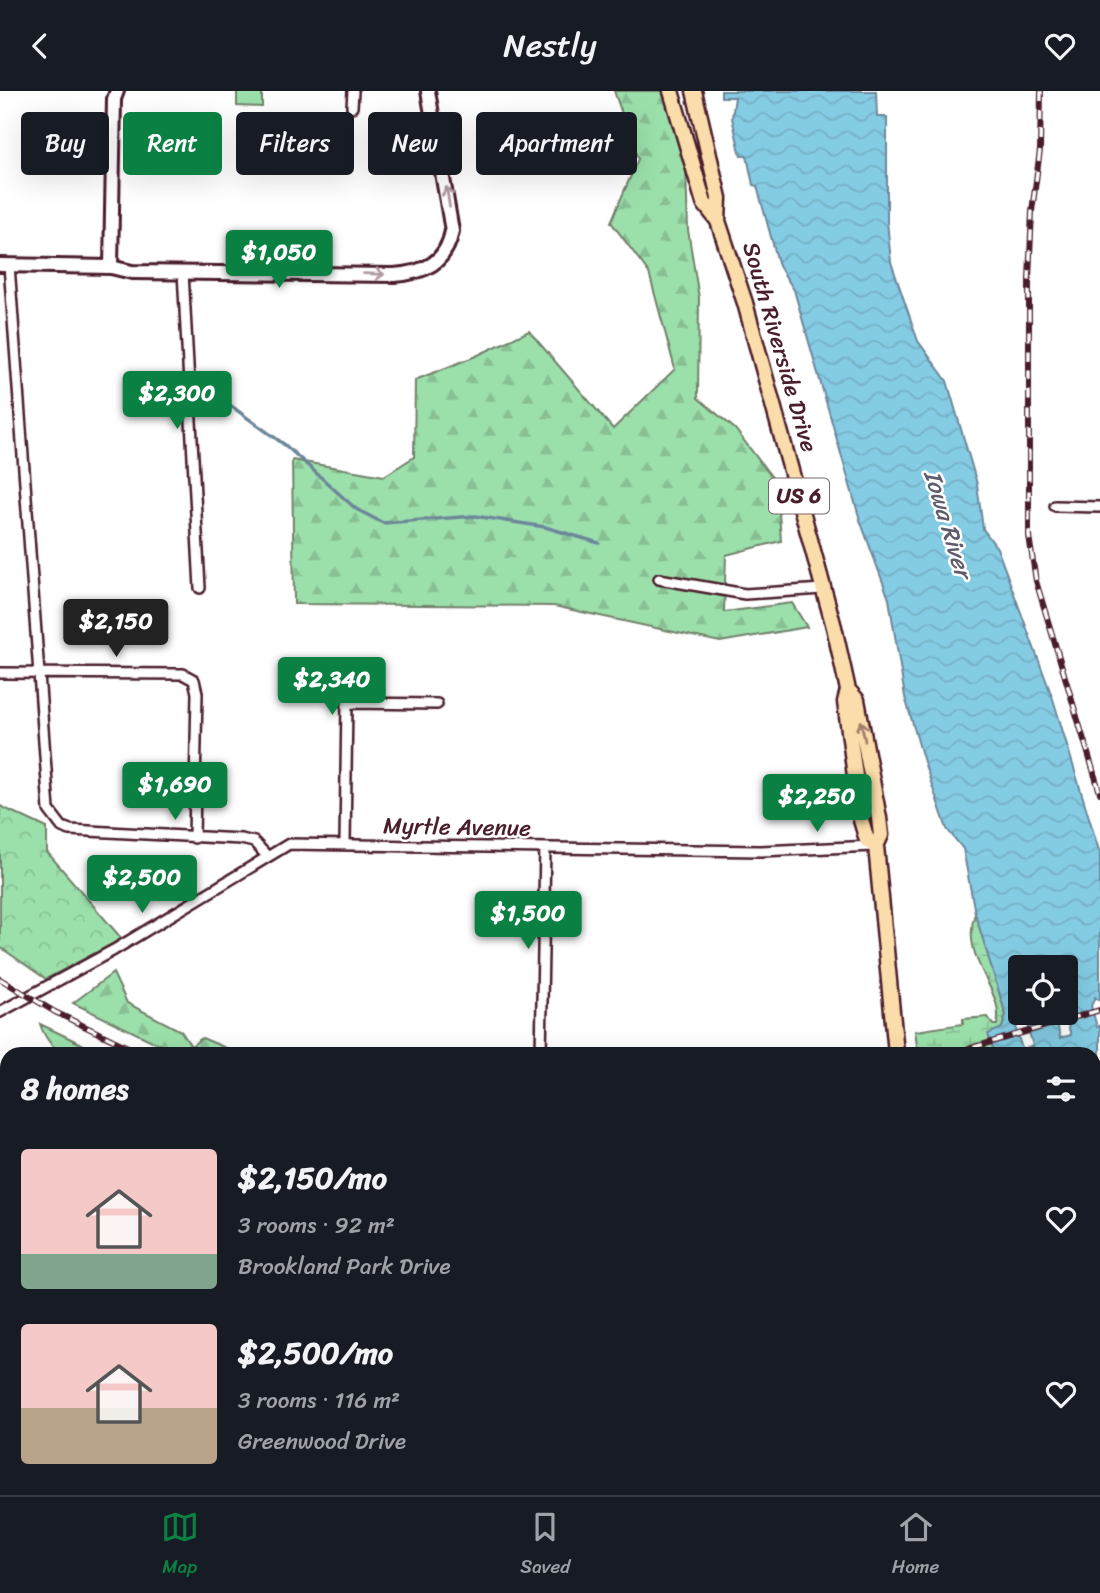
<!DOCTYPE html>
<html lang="en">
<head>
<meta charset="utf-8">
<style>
  :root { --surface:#171b24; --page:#20242c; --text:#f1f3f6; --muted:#9ea1a6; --line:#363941; --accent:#0b8043 }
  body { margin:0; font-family:Sriracha,sans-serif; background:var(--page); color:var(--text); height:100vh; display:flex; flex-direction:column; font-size:26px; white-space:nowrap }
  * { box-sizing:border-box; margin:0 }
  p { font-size:23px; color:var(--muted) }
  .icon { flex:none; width:38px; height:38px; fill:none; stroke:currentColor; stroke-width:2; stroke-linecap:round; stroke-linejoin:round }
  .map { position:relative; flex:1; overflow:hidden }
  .drawer { position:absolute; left:0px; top:956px; width:1101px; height:450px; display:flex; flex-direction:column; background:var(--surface); border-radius:21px 21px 0 0; box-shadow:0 7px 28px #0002 }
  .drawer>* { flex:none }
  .top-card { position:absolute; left:21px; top:21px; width:700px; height:63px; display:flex; gap:14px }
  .controls { position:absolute; left:1008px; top:864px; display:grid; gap:14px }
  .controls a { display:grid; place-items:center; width:70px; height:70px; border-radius:7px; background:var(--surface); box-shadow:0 7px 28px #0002; font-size:35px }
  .price { position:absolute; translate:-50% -60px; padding:0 16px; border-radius:7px; background:var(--accent); color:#fff; font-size:23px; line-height:46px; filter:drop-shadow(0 2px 4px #0008) }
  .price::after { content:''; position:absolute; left:50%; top:42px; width:21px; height:16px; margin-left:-10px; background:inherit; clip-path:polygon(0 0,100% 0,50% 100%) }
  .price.on { background:#222; color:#fff }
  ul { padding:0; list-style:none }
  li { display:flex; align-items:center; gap:21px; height:175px; padding:0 21px }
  li span { display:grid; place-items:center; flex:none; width:196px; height:140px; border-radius:7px; color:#555 }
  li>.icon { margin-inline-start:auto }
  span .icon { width:84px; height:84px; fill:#fffc; stroke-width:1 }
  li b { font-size:30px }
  h2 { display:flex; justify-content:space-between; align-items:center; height:84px; padding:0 21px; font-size:30px }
  .chip { padding:0 24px; border-radius:7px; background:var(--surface); box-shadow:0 7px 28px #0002; font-size:24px; line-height:63px }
  .chip.on { background:var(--accent); color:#fff }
  header { display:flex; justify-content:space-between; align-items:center; height:91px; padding:0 21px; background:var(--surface); font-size:32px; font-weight:600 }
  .tabs { display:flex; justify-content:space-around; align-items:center; height:98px; border-top:2px solid var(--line); background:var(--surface); font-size:19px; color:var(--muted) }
  .tabs a { display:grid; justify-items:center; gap:4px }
  .tabs .on { color:var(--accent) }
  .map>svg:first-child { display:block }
</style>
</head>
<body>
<header><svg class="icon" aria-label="back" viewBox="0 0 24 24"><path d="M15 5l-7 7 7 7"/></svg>Nestly<svg class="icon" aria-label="heart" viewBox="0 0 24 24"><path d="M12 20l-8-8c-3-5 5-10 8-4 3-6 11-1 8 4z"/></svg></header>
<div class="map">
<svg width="1100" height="1404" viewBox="0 0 1100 1404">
  <defs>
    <pattern id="forest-firs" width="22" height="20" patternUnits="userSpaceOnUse" patternTransform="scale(1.75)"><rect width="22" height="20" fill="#9be0ab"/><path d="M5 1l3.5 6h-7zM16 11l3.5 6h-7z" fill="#87c093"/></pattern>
    <pattern id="wetland-marsh" width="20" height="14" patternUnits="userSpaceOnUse" patternTransform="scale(1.75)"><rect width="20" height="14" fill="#9be0ab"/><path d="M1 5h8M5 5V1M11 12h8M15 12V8" fill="none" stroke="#87c093"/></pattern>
    <pattern id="park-crowns" width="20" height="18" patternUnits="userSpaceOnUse" patternTransform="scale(1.75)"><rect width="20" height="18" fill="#9be0ab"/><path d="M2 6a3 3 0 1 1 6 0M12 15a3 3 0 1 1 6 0" fill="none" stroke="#87c093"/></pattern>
    <pattern id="water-waves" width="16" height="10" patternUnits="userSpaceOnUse" patternTransform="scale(1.75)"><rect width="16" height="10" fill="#84cce4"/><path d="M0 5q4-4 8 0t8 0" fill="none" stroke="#74afc4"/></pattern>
  </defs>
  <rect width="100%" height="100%" fill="#fff"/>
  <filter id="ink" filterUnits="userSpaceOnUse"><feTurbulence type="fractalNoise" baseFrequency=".0143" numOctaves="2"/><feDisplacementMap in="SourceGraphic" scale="14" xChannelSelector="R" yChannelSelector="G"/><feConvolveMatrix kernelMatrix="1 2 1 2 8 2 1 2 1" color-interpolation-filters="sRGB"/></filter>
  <g filter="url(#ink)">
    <path fill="#9be0ab" stroke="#72806b" stroke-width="2" d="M237 0H262V16L237 15Z"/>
    <path fill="url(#forest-firs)" stroke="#72806b" stroke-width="2" d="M614 0H663L686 78 688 139 699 207 698 307 735 338 777 393 781 450 726 464 724 521 792 512 807 536 720 551 554 515 294 513 292 369 384 385 414 366 415 289 476 265 529 240 613 338 675 278 649 182 611 131 638 68Z
      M113 882 127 912 181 940 191 955 202 947 238 962H177L73 912Z
      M40 933 100 962C69 963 52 967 40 933Z"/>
    <path fill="url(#wetland-marsh)" stroke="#72806b" stroke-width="2" d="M975 822 1006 924 1002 937V962H918L915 940 963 933V928L988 926 993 934H997C1006 899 959 870 975 822Z"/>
    <path fill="url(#park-crowns)" stroke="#72806b" stroke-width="2" d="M0 715 47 737V761L122 848 46 888 0 856Z
      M1100 1237V1292L1094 1294V1240Z"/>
    <path fill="url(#water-waves)" stroke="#6d879a" stroke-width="2" fill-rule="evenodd" d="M721 0H876L877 26H887V130L891 171 918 250 947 290 977 393 983 438 997 457 1053 608 1100 763V910L1095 906 1091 915 1097 936 1100 935V1228L1094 1217V962L994 961 988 943 1002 937 1006 924 975 822 963 758 947 738 924 671 905 606 889 508 860 429 794 199 779 175 757 95 753 94 747 65H741L732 27 735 6H721ZM1020 877H1066L1064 922 1071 944 1060 947 1055 922H1020ZM1019 929 1027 934 1033 955 1022 958 1016 938Z"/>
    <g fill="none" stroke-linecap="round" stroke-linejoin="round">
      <path stroke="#6d879a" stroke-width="3.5" d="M220 307 285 354 356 418 383 432 475 425 545 436 599 452"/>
      <defs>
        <path id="street" d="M352 16 353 0
          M9 174 49 719 62 736 70 739 241 748 254 751 267 765
          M183 181 200 497
          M1055 415 1100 416
          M659 488 745 503 823 498
          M0 582 183 583 194 589 197 602 194 747
          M345 753 347 612 437 613
          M0 921 114 859 289 753 760 760 874 755
          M541 962 545 757
          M19 1398V1404
          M175 1398V1404
          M730 1398V1404"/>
        <path id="secondary" d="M0 174 111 176 132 181 394 184C424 182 446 172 452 140L428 0
          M111 176 114 8 117 0
          M1094 1315 1100 1313
          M0 1370 7 1371"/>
        <path id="primary" d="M671 0 704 112 718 130 745 212 834 536 848 599 845 611 861 729 867 749 876 755
          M694 0 719 107 718 130
          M848 599 857 609 879 727 881 744 876 755 896 962
          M916 1398V1404"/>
      </defs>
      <use href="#street" stroke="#4a1f2b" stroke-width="14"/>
      <use href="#secondary" stroke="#4a1f2b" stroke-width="18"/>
      <use href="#primary" stroke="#4a1f2b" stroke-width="19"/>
      <use href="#street" stroke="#fff" stroke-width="9"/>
      <use href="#secondary" stroke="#fff" stroke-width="12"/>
      <use href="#primary" stroke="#fbddab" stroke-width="14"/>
      <defs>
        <path id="rail" d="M1041 0 1040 59 1032 120 1029 188V445L1036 490 1100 702
          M0 888 55 921 140 962
          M954 962 1100 919"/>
      </defs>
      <use href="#rail" stroke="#4a1f2b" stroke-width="6"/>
      <use href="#rail" stroke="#fff" stroke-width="3.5" stroke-dasharray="10" stroke-linecap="butt"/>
    </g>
    <defs><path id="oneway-shaft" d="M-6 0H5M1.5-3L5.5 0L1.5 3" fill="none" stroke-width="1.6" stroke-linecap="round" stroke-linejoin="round" transform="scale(1.75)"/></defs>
    <g stroke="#ae9aa0">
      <use href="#oneway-shaft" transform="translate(448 106) rotate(-99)"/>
      <use href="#oneway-shaft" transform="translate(374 183) rotate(2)"/>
    </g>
    <use stroke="#a27e6b" href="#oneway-shaft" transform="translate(863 640) rotate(-101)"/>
  </g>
  <g text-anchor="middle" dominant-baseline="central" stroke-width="5" stroke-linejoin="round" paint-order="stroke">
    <rect fill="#fff" stroke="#80626b" stroke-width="2" x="769" y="387.5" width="60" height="35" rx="5"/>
    <g font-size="21" font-weight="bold" fill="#4a1f2b">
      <text x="799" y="405">US 6</text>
    </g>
    <g font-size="23" fill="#4a1f2b" stroke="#fff">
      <text transform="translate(780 256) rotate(74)">South Riverside Drive</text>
      <text transform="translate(457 736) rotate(1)">Myrtle Avenue</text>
    </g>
    <g font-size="24" font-style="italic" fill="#5e5c6c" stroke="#fff">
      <text transform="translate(948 433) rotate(73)">Iowa River</text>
    </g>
  </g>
</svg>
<div class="controls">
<a><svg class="icon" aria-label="locate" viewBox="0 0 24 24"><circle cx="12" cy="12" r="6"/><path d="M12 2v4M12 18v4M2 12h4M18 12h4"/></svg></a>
</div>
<b class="price" style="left:279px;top:199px">$1,050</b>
<b class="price" style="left:177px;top:340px">$2,300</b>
<b class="price on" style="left:116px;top:568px">$2,150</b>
<b class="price" style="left:332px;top:626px">$2,340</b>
<b class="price" style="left:175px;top:731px">$1,690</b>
<b class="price" style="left:817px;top:743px">$2,250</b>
<b class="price" style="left:142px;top:824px">$2,500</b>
<b class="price" style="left:528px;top:860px">$1,500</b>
<div class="top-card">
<a class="chip">Buy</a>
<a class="chip on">Rent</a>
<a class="chip">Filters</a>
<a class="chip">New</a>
<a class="chip">Apartment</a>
</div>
<section class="drawer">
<h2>8 homes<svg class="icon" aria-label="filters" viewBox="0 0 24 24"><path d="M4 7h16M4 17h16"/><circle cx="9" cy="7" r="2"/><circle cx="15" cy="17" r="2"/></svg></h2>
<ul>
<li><span style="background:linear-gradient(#f6c9c9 75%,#7fa58c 0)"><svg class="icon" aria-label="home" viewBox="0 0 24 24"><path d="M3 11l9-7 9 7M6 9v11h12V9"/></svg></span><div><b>$2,150/mo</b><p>3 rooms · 92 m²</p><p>Brookland Park Drive</p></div><svg class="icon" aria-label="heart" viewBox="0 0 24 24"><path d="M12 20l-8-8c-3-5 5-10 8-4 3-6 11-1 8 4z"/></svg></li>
<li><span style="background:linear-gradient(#f6c9c9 60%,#b9a48a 0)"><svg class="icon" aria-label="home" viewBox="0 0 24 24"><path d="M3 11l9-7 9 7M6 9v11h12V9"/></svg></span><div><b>$2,500/mo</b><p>3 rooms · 116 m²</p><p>Greenwood Drive</p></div><svg class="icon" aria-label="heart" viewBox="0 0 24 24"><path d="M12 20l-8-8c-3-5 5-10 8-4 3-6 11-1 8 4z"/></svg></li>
</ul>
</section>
</div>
<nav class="tabs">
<a class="on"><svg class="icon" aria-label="map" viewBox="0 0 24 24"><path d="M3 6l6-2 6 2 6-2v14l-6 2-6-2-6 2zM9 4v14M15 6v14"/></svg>Map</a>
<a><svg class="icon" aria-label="saved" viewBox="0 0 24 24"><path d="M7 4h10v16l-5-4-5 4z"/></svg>Saved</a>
<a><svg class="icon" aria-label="home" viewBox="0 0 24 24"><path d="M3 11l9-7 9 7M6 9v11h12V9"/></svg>Home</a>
</nav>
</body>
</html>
